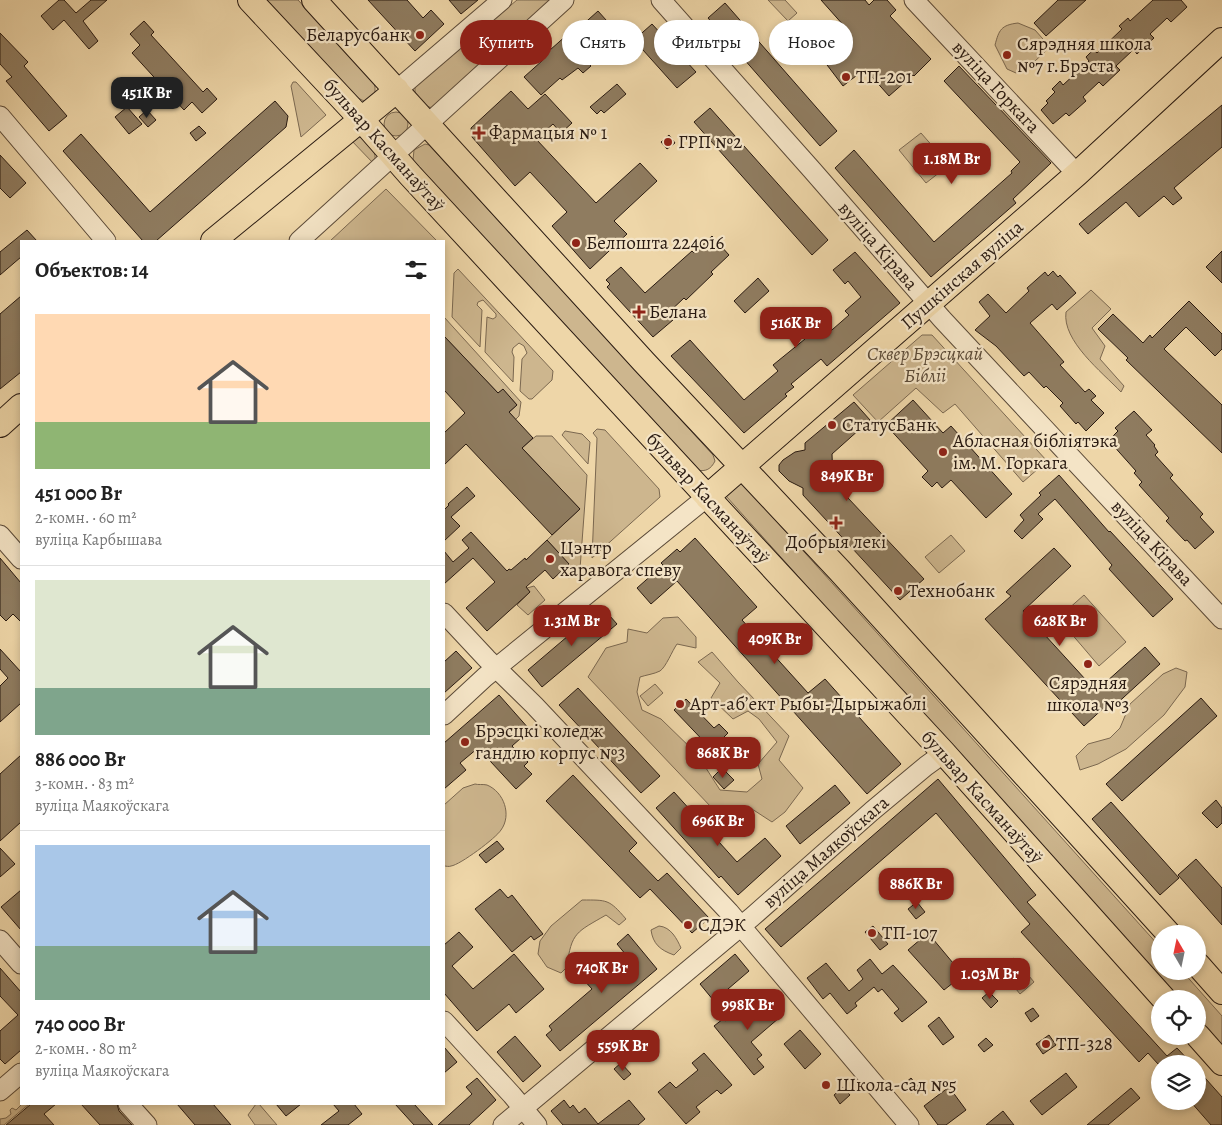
<!DOCTYPE html>
<html lang="ru">
<head>
<meta charset="utf-8">
<style>
  :root { --surface:#fff; --page:#f2f2f2; --text:#222; --muted:#767676; --line:#e0e0e0; --accent:#8f2418 }
  body { margin:0; font-family:Alegreya,serif; background:var(--page); color:var(--text); height:100vh; display:flex; flex-direction:column; font-size:19px; white-space:nowrap }
  * { box-sizing:border-box; margin:0 }
  p { font-size:16px; color:var(--muted) }
  .icon { flex:none; width:28px; height:28px; fill:none; stroke:currentColor; stroke-width:2; stroke-linecap:round; stroke-linejoin:round }
  .map { position:relative; flex:1; overflow:hidden }
  .details { position:absolute; left:20px; top:240px; width:425px; height:865px; display:flex; flex-direction:column; background:var(--surface); border-radius:0px; box-shadow:0 2px 8px #0003 }
  .details>* { flex:none }
  .top-card { position:absolute; left:460px; top:20px; width:475px; height:45px; display:flex; gap:10px }
  .needle { width:32px; rotate:351deg }
  .fabs { position:absolute; left:1151px; top:925px; display:grid; gap:10px }
  .fabs a { display:grid; place-items:center; width:55px; height:55px; border-radius:50%; background:var(--surface); box-shadow:0 2px 8px #0003; font-size:25px }
  .price { position:absolute; translate:-50% -42px; padding:0 11px; border-radius:10px; background:var(--accent); color:#fff; font-size:16px; line-height:32px; filter:drop-shadow(0 1px 2px #0008) }
  .price::after { content:''; position:absolute; left:50%; top:30px; width:15px; height:11px; margin-left:-8px; background:inherit; clip-path:polygon(0 0,100% 0,50% 100%) }
  .price.selected { background:#222; color:#fff }
  ul { padding:0; list-style:none }
  li { display:grid; align-content:center; gap:10px; height:265px; padding:0 15px }
  li+li { border-top:1px solid var(--line) }
  li span { display:grid; place-items:center; height:155px; border-radius:0px; color:#555 }
  li>.icon { margin-inline-start:auto }
  span .icon { width:90px; height:90px; fill:#fffc; stroke-width:1 }
  li b { font-size:21px }
  h2 { display:flex; justify-content:space-between; align-items:center; height:60px; padding:0 15px; font-size:21px }
  .pill { padding:0 18px; border-radius:22px; background:var(--surface); box-shadow:0 2px 8px #0003; font-size:18px; line-height:45px }
  .pill.selected { background:var(--accent); color:#fff }
  .map>svg:first-child { display:block }
</style>
</head>
<body>
<div class="map">
<svg width="1222" height="1125" viewBox="0 0 1222 1125">
  <rect width="100%" height="100%" fill="#eed6a8"/>
  <filter id="stains"><feTurbulence type="fractalNoise" baseFrequency=".004" numOctaves="4"/><feColorMatrix values="0 0 0 0 .2 0 0 0 0 .09 0 0 0 0 .02 0 0 0 .5 -.17"/></filter>
  <radialGradient id="worn" r=".72"><stop offset=".6" stop-color="#630" stop-opacity="0"/><stop offset="1" stop-color="#630" stop-opacity=".3"/></radialGradient>
  <path fill="#cdb68e" stroke="#7b6850" d="M264 0H298L374 83 375 87V93L369 100 364 101 356 97Z
    M517 0H552L433 108 425 106 415 94V87L418 83Z
    M768 0H785L797 13 788 21Z
    M1018 23 1035 30 1050 47 1034 62 1016 73 1007 69 995 45C999 30 1001 25 1018 23Z
    M293 82H296L326 115 301 137 291 86Z
    M384 124a12 12 0 1 1 24 0a12 12 0 1 1-24 0Z
    M921 133 949 165 926 183 899 150Z
    M356 136C367 138 379 153 374 164L350 139Z
    M425 144 429 145 713 455 715 461C711 469 706 472 697 470L413 160 414 150Z
    M386 189 437 241H330Z
    M458 269 553 371 552 380 532 399H529L520 391 522 359 527 353 524 346 519 343 513 348 512 352 514 357 513 382 485 352 487 317 493 319 496 317V314L483 300 478 302 477 305 482 310 480 347 452 317 454 273Z
    M1091 290 1111 309 1092 328 1105 346 1100 359 1124 386 1121 392C1102 372 1062 341 1066 312Z
    M444 317 521 402 519 416 505 430 498 423 517 405 503 390 498 393 444 336Z
    M922 335H932L1047 461 1023 482 955 404 943 413 916 388 878 422 853 395Z
    M597 429 605 430 659 489 660 497 592 558 597 438 593 433Z
    M565 431 582 434 590 442 588 464 562 435Z
    M536 436H552L587 475 580 569 569 578 560 572 569 564 547 540 580 509 522 448Z
    M736 483H742L1160 947V971H1182L1222 1016V1048L1198 1021V999H1178L726 496 727 491Z
    M951 535 965 551 939 573 925 557Z
    M534 586 545 600 528 615 517 605 530 592 527 588Z
    M1084 595 1126 642 1099 666 1058 618Z
    M678 617 696 637V648L677 644C672 651 666 667 660 671 654 674 646 675 640 677L637 692 642 710 661 719 697 754 720 790 747 792 762 779 758 764 777 742 759 719 748 711 733 719 711 698 720 683 698 662 712 652 738 682 789 736 779 760 803 788 785 812 772 822 752 809 729 826 588 677 606 648 627 642 628 629 647 633 663 618Z
    M1176 668 1187 672 1185 687 1164 715 1126 749 1098 764 1080 770 1076 756 1088 744 1110 738 1120 728 1130 704 1163 674Z
    M655 684 663 693 648 706 640 696Z
    M475 784C478 785 483 784 487 785 504 792 512 815 501 830 496 838 460 865 451 866 449 867 446 866 444 866V805L463 788Z
    M582 900C607 900 609 899 626 919L619 925 606 915C577 932 571 932 567 967L561 973 547 967 538 954 540 941 551 926Z
    M659 926C671 927 677 939 681 948L674 955C660 950 653 944 651 930Z
    M1014 958 1034 982 1020 994 1000 969Z
    M22 1104H29L4 1125H0V1119L6 1118 11 1114 10 1110 12 1108 16 1110Z
    M256 1104H259L277 1125H255L248 1115Z"/>
  <path fill="#8f7c60" stroke="#291a11" d="M59 0H64L76 13 91 0H107L83 21 98 41 89 49 64 20 53 30 41 16Z
    M368 0H407L423 18 431 10 444 24 415 51Z
    M449 0H478L461 14Z
    M821 0H865L869 5 874 0H887L896 10 890 16 931 59 914 76 913 75 889 96 865 69 843 86 821 57 831 49 826 43 845 27Z
    M1058 0H1086L1046 36 1034 23Z
    M1153 0H1181L1187 7 1171 22 1167 18 1150 34 1154 38 1137 54 1133 50 1116 66 1120 70 1103 86 1099 82 1083 97 1086 101 1069 116 1066 113 1053 124 1041 110 1048 103 1046 101 1055 92 1052 89 1060 81 1063 85 1089 61 1086 57 1090 53 1094 50 1097 53 1122 29 1119 26 1128 18 1130 21Z
    M725 3 837 131 820 146 708 18Z
    M598 11 615 30 597 46 598 48 586 61 591 66 583 73 578 68 562 80 560 78 541 95 524 77 543 60 541 58 577 26 579 28Z
    M144 21 154 32 151 35 203 92 207 88 217 99 202 113 192 102 184 110 132 53 140 45 130 34Z
    M652 24 696 72 677 88 634 40Z
    M0 33 28 62 24 66 67 116 49 131 6 81 12 77 0 64Z
    M959 66 1051 163 1013 199 1016 203 931 277 835 168 854 150 934 242 1012 173 1011 171 1020 162 944 81Z
    M617 84 626 94 604 113 601 110 597 114 590 107Z
    M511 91 528 109 545 94 572 123 561 133 553 124 536 139 596 203 640 163 657 181 614 221 627 234 590 269 552 226 567 212 530 172 515 186 472 137 471 128Z
    M275 101 288 116 286 127 156 241H143L63 151 81 134 150 212Z
    M1222 105V147L1174 188 1182 198 1173 205 1164 196 1139 217 1126 202 1088 234 1079 224Z
    M127 107 142 124 129 134 115 117Z
    M710 108 828 240 812 255 694 122Z
    M147 110 156 120 148 127 139 117Z
    M199 126 206 133 196 141 190 133Z
    M669 135 675 143 667 149 661 142Z
    M0 155 26 183 10 198 0 188Z
    M27 230 37 241H21V257L0 275V252Z
    M712 236 729 255 711 272 713 274 686 300 684 298 667 314 673 320 653 337 607 287 610 284 606 280 621 267 645 293 683 259 692 251 694 253Z
    M1222 251V283L1206 267Z
    M855 252 900 303 827 366 821 359 791 384 794 387 785 394 787 396 744 433 671 356 690 340 744 400 778 371 773 365 805 339 788 318 797 311 802 308 825 336 849 315 845 311 861 297 848 281 845 284 833 270Z
    M1053 271 1058 277 1060 275 1076 293 1057 310 1052 304 1030 323 1064 362 1060 365 1085 392 1089 389 1096 396 1091 400 1104 413 1086 431 1078 422 1076 424 1060 406 1063 403 1046 386 1044 388 1029 372 1024 376 996 346 975 330 990 316 979 302 988 294 1006 313 1029 291 1027 288 1045 272 1048 276Z
    M758 278 769 291 745 313 734 301Z
    M21 296V372L0 389V314Z
    M1189 301 1222 334V349L1215 356 1186 327 1164 349 1222 405V453L1126 360 1128 358 1098 329 1113 314 1143 343 1150 335 1152 338Z
    M444 336 498 393 503 389 517 405 509 412 533 438 522 448 580 509 552 535 466 444 444 465V433L465 413 444 390Z
    M913 400 943 433 951 426 1012 494 986 518 951 480 942 488 937 482 932 487 922 477 928 471 886 425Z
    M854 402 870 420 832 454 833 482 924 579 900 600 803 495V488L789 481 779 471V465L783 460 795 452 805 450V443Z
    M1134 411 1152 430 1146 435 1155 445 1154 446 1158 452 1155 455 1173 475 1170 478 1203 514 1200 517 1214 532 1195 549 1187 540 1185 541 1166 521 1169 518 1139 485 1142 482 1134 473 1136 471 1111 443 1114 440 1112 437 1118 431 1115 428Z
    M1059 475 1109 532 1110 531 1173 599 1153 617 1109 569 1112 565 1055 499 1038 514 1043 519 1022 539 1014 531 1024 520 1020 515 1041 495 1039 493Z
    M467 487 475 496 451 517 460 526 444 541V510L449 505 448 504Z
    M471 532 507 571 509 569 511 570 525 558 526 560 547 540 569 564 553 579 545 570 526 587 530 592 487 631 466 608 495 582 473 558 444 584V551L453 562 469 548 462 540Z
    M695 538 757 607 742 620 808 693 825 679 901 764 867 794 677 581 651 604 637 588 663 565 661 563 677 549 680 552Z
    M1054 548 1071 566 1023 611 1096 691 1145 647 1160 664 1112 708 1108 704 1084 726 985 619 1011 596 1006 592Z
    M0 558 21 583V622L13 614 6 621 0 615Z
    M602 607 617 624 542 687 528 670Z
    M0 649 21 672V703L0 722V686L8 678 0 669Z
    M456 651 472 668 444 693V662Z
    M578 688 660 776 641 793 559 705Z
    M499 695 530 730 512 746 528 762 524 766 532 774 516 789 478 748 460 763 466 770 444 789V743Z
    M1201 698 1217 716 1122 801 1106 784Z
    M686 699 714 728 719 724 728 733 723 738 725 740 713 751 674 710Z
    M21 755V822L0 841V774Z
    M722 768 734 780 724 789 713 777Z
    M573 775 637 843 629 851 658 881 667 873 709 918 692 933 650 889 640 898 546 801Z
    M938 779 1036 895 1027 902 1167 1056 1177 1048 1192 1064H1158L1148 1053 1139 1062 1021 932 1030 924 936 813 781 947 765 929Z
    M835 785 850 803 800 844 786 826Z
    M674 792 737 862 765 838 781 856 738 895 721 876 719 878 656 808Z
    M1216 800 1222 808V823L1217 828 1202 813Z
    M1111 802 1179 878 1160 895 1092 819Z
    M497 841 504 849 486 863 479 855Z
    M0 848 15 864 0 877Z
    M1196 859 1222 888V925L1178 875Z
    M930 876 938 886 930 893 921 883Z
    M500 889 508 898 512 895 543 934 534 940 531 936 512 952 475 909Z
    M21 890V930L1 907Z
    M917 902 925 912 916 919 908 909Z
    M873 926 888 944 880 950 865 932Z
    M459 932 473 947 452 966 473 989 514 954 544 989 516 1013 509 1004 477 1031 444 993V945Z
    M928 933 963 975 944 990 908 950Z
    M628 934 657 969 560 1051 546 1035 552 1030 549 1026 592 989 582 978 598 964 608 976 612 972 615 975 631 961 617 944Z
    M735 954 749 971 714 1001 700 984Z
    M870 959 882 974 893 965 927 1002 902 1022 894 1013 899 1009 882 989 878 992 874 987 855 1003 857 1006 847 1014 830 993 823 999 807 978 826 963 849 991 863 979 857 970Z
    M0 968 21 992V1050L5 1064 0 1059V1031L18 1015 0 996Z
    M989 992 998 1001 991 1008 982 998Z
    M759 994 779 1018 751 1042 762 1055 757 1059 764 1067 754 1075 714 1026 723 1019 725 1021Z
    M1033 1008 1039 1016 1031 1022 1025 1013Z
    M939 1017 954 1037 943 1045 928 1026Z
    M800 1030 821 1054 805 1069 784 1044Z
    M1049 1035 1056 1045 1043 1054 1036 1044Z
    M515 1036 541 1066 523 1082 497 1052Z
    M986 1038 993 1045 984 1052 978 1045Z
    M444 1047 457 1062 444 1073Z
    M704 1053 732 1085 721 1094 717 1090 696 1107 700 1112 686 1124 658 1092 670 1082 676 1088 698 1070 692 1063Z
    M621 1063 631 1074 624 1080 614 1069Z
    M1198 1070 1222 1097V1125H1211L1190 1101H1198Z
    M1066 1073 1077 1087 1042 1115 1030 1101Z
    M477 1078 496 1100 469 1125H438L472 1094 466 1087Z
    M911 1078 919 1087 911 1093 904 1084Z
    M843 1087 850 1095 840 1104 834 1095Z
    M949 1087 966 1110 946 1125H938L924 1106Z
    M1131 1088 1140 1098 1108 1125H1087Z
    M564 1100 570 1108 573 1105 579 1113 585 1108 598 1124 629 1100 645 1119 638 1125H563L551 1111Z
    M31 1104H56L44 1114 54 1125H6Z
    M81 1104H117L119 1111 132 1125H100Z
    M177 1104H213L231 1125H195Z
    M276 1104H301L286 1116Z
    M333 1104H354L362 1114 348 1125H321L339 1111Z
    M395 1104H414L433 1125H414Z
    M1003 1111 1014 1125H986Z"/>
  <g fill="none" stroke-linecap="round" stroke-linejoin="round">
    <defs>
      <path id="minor" d="M661 0 812 170 942 319 1222 619
        M914 0 1077 174
        M397 90 502 0
        M0 116 106 241
        M299 241 564 0
        M0 535 21 559
        M444 613 487 659 534 705 729 912 909 1125
        M444 715 485 677 707 497
        M0 940 21 964
        M444 1021 512 1095 537 1125
        M0 1091 21 1073
        M128 1104 147 1125
        M503 1125 752 917 872 811 926 766 944 753"/>
      <path id="major" d="M250 0 361 119 410 175 944 753 1164 999
        M314 0 644 362 840 571 1169 934
        M213 241 397 90
        M0 425 21 406
        M707 497 1077 174 1222 40
        M1198 965 1222 992
        M1198 1036 1222 1063"/>
    </defs>
    <use href="#minor" stroke="#5a4937" stroke-width="21"/>
    <use href="#major" stroke="#291a11" stroke-width="26"/>
    <use href="#minor" stroke="#f4e4c6" stroke-width="19"/>
    <use href="#major" stroke="#eed6a8" stroke-width="24"/>
  </g>
  <g fill="#8f2418" stroke="#f4e4c6" stroke-width="2">
    <circle cx="420" cy="35" r="5"/>
    <circle cx="1007" cy="55" r="5"/>
    <circle cx="846" cy="77" r="5"/>
    <path d="M476.5 125.5h5v5h5v5h-5v5h-5v-5h-5v-5h5z"/>
    <circle cx="668" cy="142" r="5"/>
    <circle cx="576" cy="243" r="5"/>
    <path d="M636.5 304.5h5v5h5v5h-5v5h-5v-5h-5v-5h5z"/>
    <circle cx="832" cy="425" r="5"/>
    <circle cx="943" cy="452" r="5"/>
    <path d="M833.5 515.5h5v5h5v5h-5v5h-5v-5h-5v-5h5z"/>
    <circle cx="550" cy="559" r="5"/>
    <circle cx="898" cy="591" r="5"/>
    <circle cx="1088" cy="664" r="5"/>
    <circle cx="680" cy="704" r="5"/>
    <circle cx="465" cy="742" r="5"/>
    <circle cx="688" cy="925" r="5"/>
    <circle cx="872" cy="933" r="5"/>
    <circle cx="1046" cy="1044" r="5"/>
    <circle cx="826" cy="1085" r="5"/>
  </g>
  <g text-anchor="middle" dominant-baseline="central" stroke-width="4.5" stroke-linejoin="round" paint-order="stroke">
    <g font-size="19" fill="#291a11" stroke="#f4e4c6" text-anchor="start">
      <text x="410" y="35" text-anchor="end">Беларусбанк</text>
      <text x="1017" y="44">Сярэдняя школа<tspan x="1017" dy="22">№7 г.Брэста</tspan></text>
      <text x="856" y="77">ТП-201</text>
      <text x="489" y="133">Фармацыя № 1</text>
      <text x="678" y="142">ГРП №2</text>
      <text x="586" y="243">Белпошта 224016</text>
      <text x="649" y="312">Белана</text>
      <text x="842" y="425">СтатусБанк</text>
      <text x="953" y="441">Абласная бібліятэка<tspan x="953" dy="22">ім. М. Горкага</tspan></text>
      <text x="836" y="542" text-anchor="middle">Добрыя лекі</text>
      <text x="560" y="548">Цэнтр<tspan x="560" dy="22">харавога спеву</tspan></text>
      <text x="908" y="591">Технобанк</text>
      <text x="1088" y="683" text-anchor="middle">Сярэдняя<tspan x="1088" dy="22">школа №3</tspan></text>
      <text x="690" y="704">Арт-абʼект Рыбы-Дырыжаблі</text>
      <text x="475" y="731">Брэсцкі коледж<tspan x="475" dy="22">гандлю корпус №3</tspan></text>
      <text x="698" y="925">СДЭК</text>
      <text x="882" y="933">ТП-107</text>
      <text x="1056" y="1044">ТП-328</text>
      <text x="836" y="1085">Школа-сад №5</text>
    </g>
    <g font-size="19" fill="#291a11" stroke="#f4e4c6">
      <text transform="translate(996 87) rotate(47)">вуліца Горкага</text>
      <text transform="translate(384 145) rotate(48)">бульвар Касманаўтаў</text>
      <text transform="translate(878 246) rotate(49)">вуліца Кірава</text>
      <text transform="translate(962 275) rotate(-41)">Пушкінская вуліца</text>
      <text transform="translate(708 498) rotate(47)">бульвар Касманаўтаў</text>
      <text transform="translate(1152 543) rotate(47)">вуліца Кірава</text>
      <text transform="translate(982 797) rotate(48)">бульвар Касманаўтаў</text>
      <text transform="translate(826 852) rotate(-41)">вуліца Маякоўскага</text>
    </g>
    <g font-size="19" font-style="italic" fill="#5a4936" stroke="#f4e4c6">
      <text x="925" y="354">Сквер Брэсцкай<tspan x="925" dy="22">Бібліі</tspan></text>
    </g>
  </g>
  <rect width="100%" height="100%" filter="url(#stains)"/>
  <rect width="100%" height="100%" fill="url(#worn)"/>
</svg>
<div class="fabs">
<a><svg class="needle" viewBox="-14 -14 28 28"><path d="M0-13l5 13h-10z" fill="#e53935"/><path d="M0 13l5-13h-10z" fill="#767676"/></svg></a>
<a><svg class="icon" aria-label="locate" viewBox="0 0 24 24"><circle cx="12" cy="12" r="6"/><path d="M12 2v4M12 18v4M2 12h4M18 12h4"/></svg></a>
<a><svg class="icon" aria-label="layers" viewBox="0 0 24 24"><path d="M12 4l9 5-9 5-9-5zM3 14l9 5 9-5"/></svg></a>
</div>
<b class="price selected" style="left:147px;top:119px">451K Br</b>
<b class="price" style="left:952px;top:185px">1.18M Br</b>
<b class="price" style="left:796px;top:349px">516K Br</b>
<b class="price" style="left:847px;top:502px">849K Br</b>
<b class="price" style="left:572px;top:647px">1.31M Br</b>
<b class="price" style="left:1060px;top:647px">628K Br</b>
<b class="price" style="left:775px;top:665px">409K Br</b>
<b class="price" style="left:723px;top:779px">868K Br</b>
<b class="price" style="left:718px;top:847px">696K Br</b>
<b class="price" style="left:916px;top:910px">886K Br</b>
<b class="price" style="left:602px;top:994px">740K Br</b>
<b class="price" style="left:990px;top:1000px">1.03M Br</b>
<b class="price" style="left:748px;top:1031px">998K Br</b>
<b class="price" style="left:623px;top:1072px">559K Br</b>
<div class="top-card">
<a class="pill selected">Купить</a>
<a class="pill">Снять</a>
<a class="pill">Фильтры</a>
<a class="pill">Новое</a>
</div>
<section class="details">
<h2>Объектов: 14<svg class="icon" aria-label="filters" viewBox="0 0 24 24"><path d="M4 7h16M4 17h16"/><circle cx="9" cy="7" r="2"/><circle cx="15" cy="17" r="2"/></svg></h2>
<ul>
<li><span style="background:linear-gradient(#ffd9b3 70%,#8fb573 0)"><svg class="icon" aria-label="home" viewBox="0 0 24 24"><path d="M3 11l9-7 9 7M6 9v11h12V9"/></svg></span><div><b>451 000 Br</b><p>2-комн. · 60 m²</p><p>вуліца Карбышава</p></div></li>
<li><span style="background:linear-gradient(#dfe7d0 70%,#7fa58c 0)"><svg class="icon" aria-label="home" viewBox="0 0 24 24"><path d="M3 11l9-7 9 7M6 9v11h12V9"/></svg></span><div><b>886 000 Br</b><p>3-комн. · 83 m²</p><p>вуліца Маякоўскага</p></div></li>
<li><span style="background:linear-gradient(#a9c7e8 65%,#7fa58c 0)"><svg class="icon" aria-label="home" viewBox="0 0 24 24"><path d="M3 11l9-7 9 7M6 9v11h12V9"/></svg></span><div><b>740 000 Br</b><p>2-комн. · 80 m²</p><p>вуліца Маякоўскага</p></div></li>
</ul>
</section>
</div>
</body>
</html>
